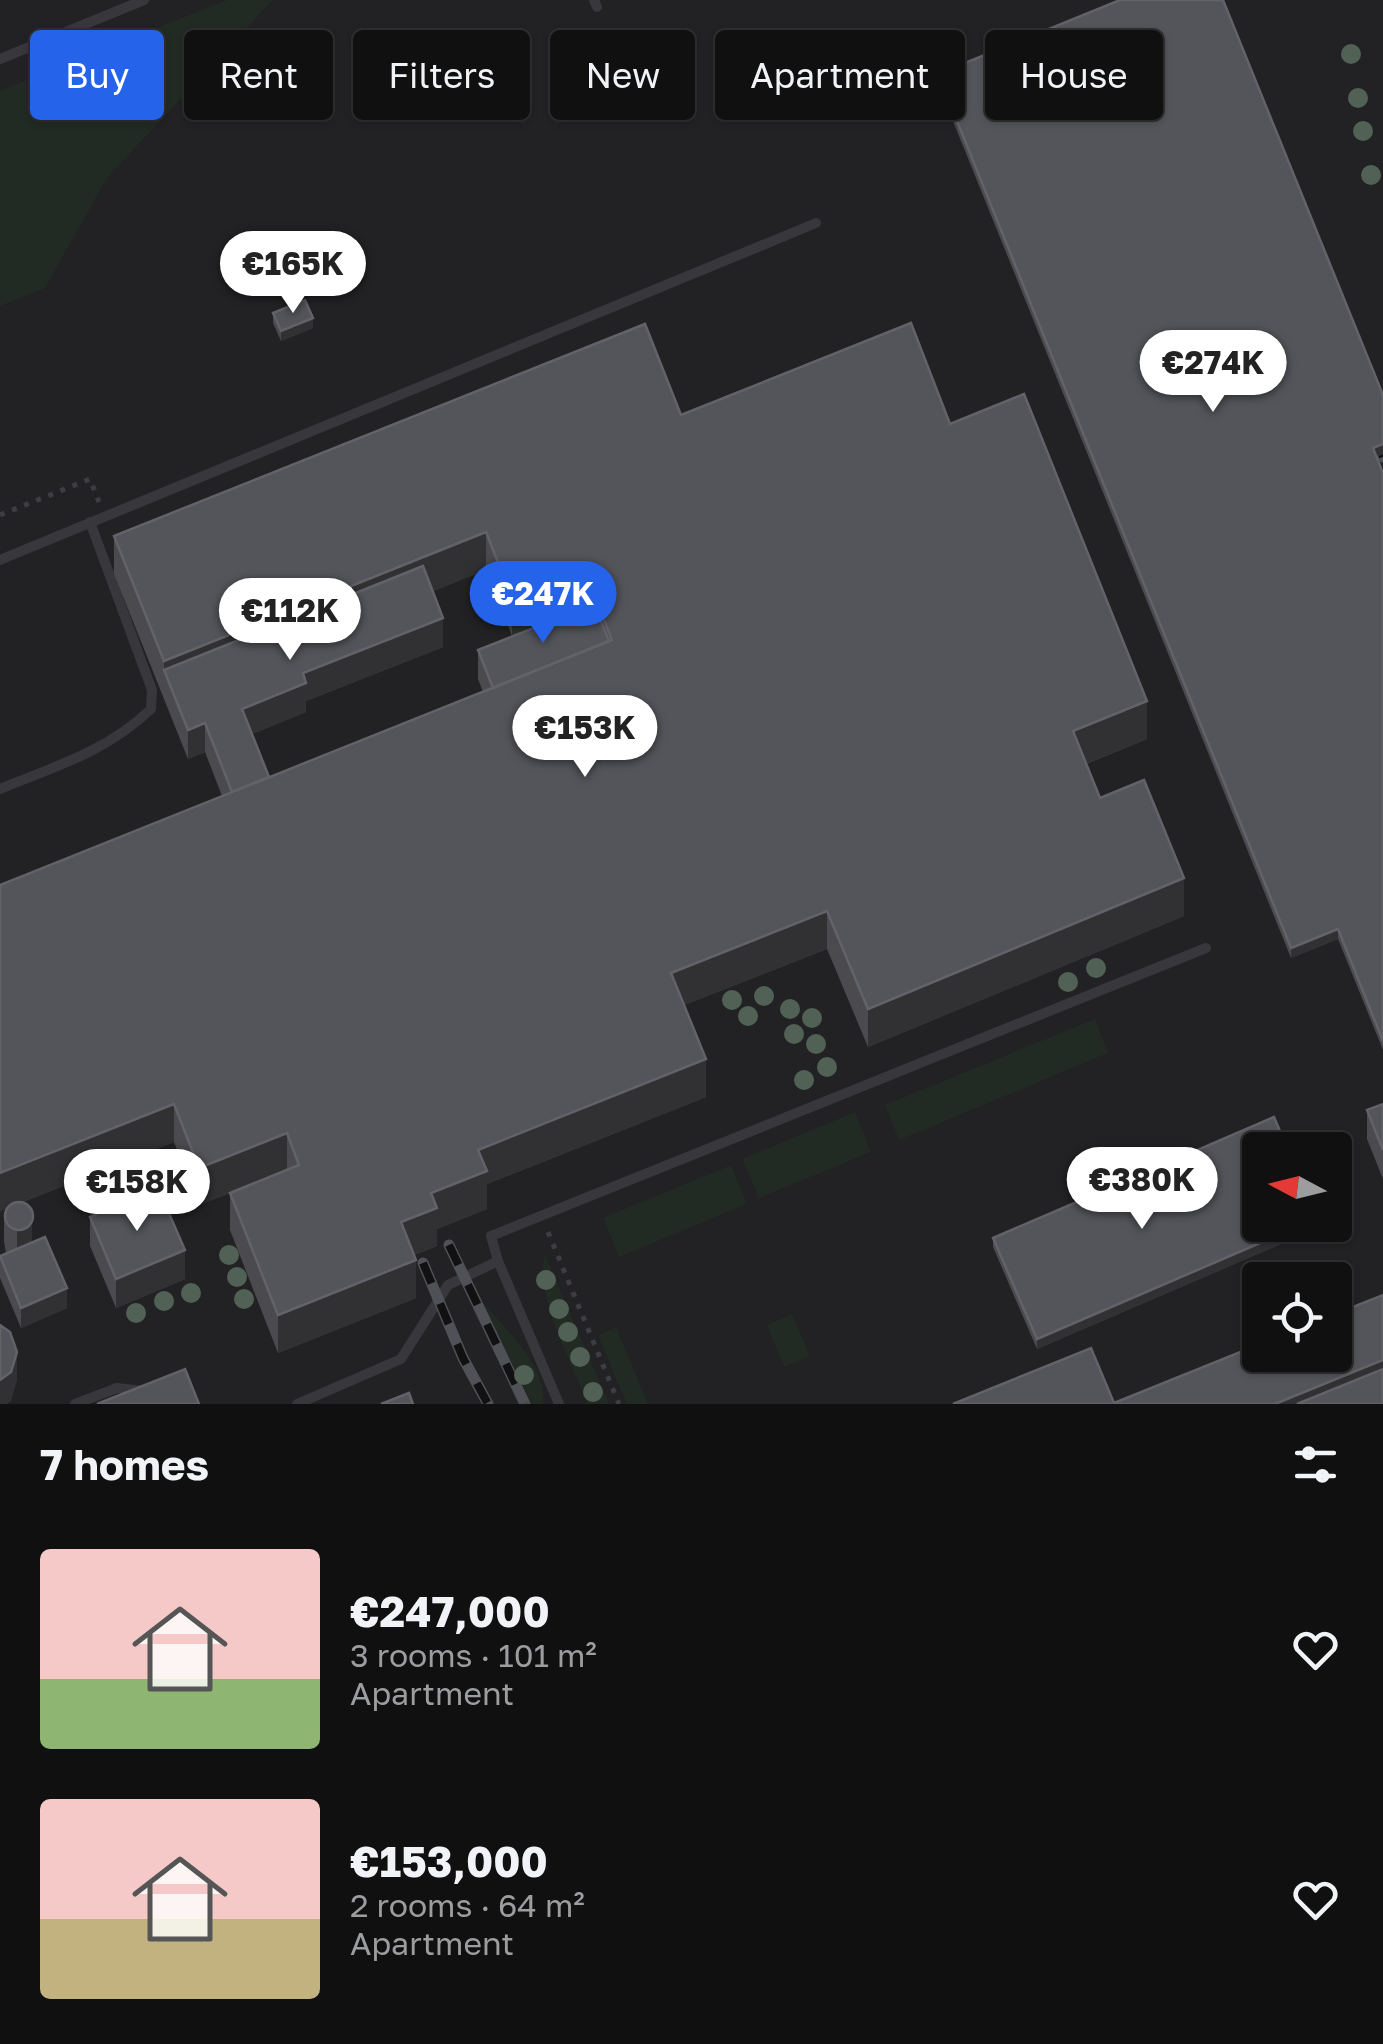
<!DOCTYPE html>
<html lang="en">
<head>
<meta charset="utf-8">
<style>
  :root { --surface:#101011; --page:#1e1e1f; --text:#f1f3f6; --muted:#9c9d9f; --line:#303031; --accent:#2563eb }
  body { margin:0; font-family:"Golos Text",sans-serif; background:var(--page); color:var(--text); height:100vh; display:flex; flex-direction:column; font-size:38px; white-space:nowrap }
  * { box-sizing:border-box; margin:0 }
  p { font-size:32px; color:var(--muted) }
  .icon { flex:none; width:55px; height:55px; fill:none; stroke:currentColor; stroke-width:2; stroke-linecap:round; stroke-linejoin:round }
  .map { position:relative; height:1404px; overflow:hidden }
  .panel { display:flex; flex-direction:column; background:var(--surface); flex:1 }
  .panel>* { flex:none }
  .hud { position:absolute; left:30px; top:30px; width:1325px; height:90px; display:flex; gap:20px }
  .needle { width:65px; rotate:277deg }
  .controls { position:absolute; left:1242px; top:1132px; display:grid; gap:20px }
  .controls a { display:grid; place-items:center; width:110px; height:110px; border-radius:10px; background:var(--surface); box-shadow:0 2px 8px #0004,0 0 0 2px var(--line); font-size:50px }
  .price { position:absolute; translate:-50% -85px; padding:0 22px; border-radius:35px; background:#fff; color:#222; font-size:32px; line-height:65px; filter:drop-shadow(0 2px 5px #0008) }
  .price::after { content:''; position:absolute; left:50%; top:60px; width:30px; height:22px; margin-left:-15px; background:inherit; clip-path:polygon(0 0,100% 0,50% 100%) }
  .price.active { background:var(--accent); color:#fff }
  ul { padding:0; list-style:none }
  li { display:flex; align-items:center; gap:30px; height:250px; padding:0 40px }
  li span { display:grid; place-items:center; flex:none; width:280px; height:200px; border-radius:10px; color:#555 }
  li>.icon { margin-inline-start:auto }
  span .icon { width:120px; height:120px; fill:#fffc; stroke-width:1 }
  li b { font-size:42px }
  h2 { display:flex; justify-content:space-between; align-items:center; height:120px; padding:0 40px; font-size:42px }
  .tag { padding:0 35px; border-radius:10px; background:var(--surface); box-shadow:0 2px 8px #0004,0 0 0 2px var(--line); font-size:35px; line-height:90px }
  .tag.active { background:var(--accent); color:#fff }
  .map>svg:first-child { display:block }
</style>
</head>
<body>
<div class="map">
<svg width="1383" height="1404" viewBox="0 0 1383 1404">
  <rect width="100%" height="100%" fill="#161617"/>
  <path fill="#222224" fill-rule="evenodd" d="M0 0H1383V1404H0ZM1260 1150H1335V1225H1260ZM1260 1280H1335V1355H1260Z"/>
  <path fill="#222a24" d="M227 0H273L107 178 45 288 0 306V91Z
    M1095 1019 1108 1053 899 1140 885 1105Z
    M855 1112 871 1152 759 1198 742 1159Z
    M731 1165 747 1204 619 1257 603 1218Z
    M545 1255 609 1404H588C572 1362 535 1299 545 1255Z
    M480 1299C503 1327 548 1365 543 1404H532Z
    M792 1314 810 1356 784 1367 767 1325Z
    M616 1327 648 1404H627L598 1336Z"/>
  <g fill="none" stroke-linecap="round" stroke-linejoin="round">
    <path stroke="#3d3e43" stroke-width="5" stroke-dasharray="5 8" stroke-linecap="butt" d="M0 515 90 479 99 502
      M548 1232 619 1404"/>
    <path stroke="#37373c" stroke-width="10" d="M594 0 597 7
      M0 59 144 0
      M0 560 816 223
      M0 789C56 766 106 752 151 709L152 690 90 522
      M75 1404 117 1388 144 1391
      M297 1404 401 1359 448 1285 498 1261
      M559 1404 498 1261 491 1236 1206 948"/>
    <defs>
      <path id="rail" d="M1382 454 1383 457
        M449 1245 525 1404
        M423 1263 463 1358 488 1404"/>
    </defs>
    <use href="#rail" stroke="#505157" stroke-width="11"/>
    <use href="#rail" stroke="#111112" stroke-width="8" stroke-dasharray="22" stroke-linecap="butt"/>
  </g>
  <g fill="#516155">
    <circle cx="1351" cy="54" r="10"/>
    <circle cx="1358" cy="98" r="10"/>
    <circle cx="1363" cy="131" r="10"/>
    <circle cx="1371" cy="175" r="10"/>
    <circle cx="1096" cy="968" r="10"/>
    <circle cx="1068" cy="982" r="10"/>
    <circle cx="764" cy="996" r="10"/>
    <circle cx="732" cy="1000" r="10"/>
    <circle cx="790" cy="1009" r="10"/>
    <circle cx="748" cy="1016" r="10"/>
    <circle cx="812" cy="1018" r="10"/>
    <circle cx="794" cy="1034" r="10"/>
    <circle cx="816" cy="1044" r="10"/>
    <circle cx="827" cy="1067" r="10"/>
    <circle cx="804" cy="1080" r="10"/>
    <circle cx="229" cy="1255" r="10"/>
    <circle cx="237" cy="1277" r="10"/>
    <circle cx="546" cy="1280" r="10"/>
    <circle cx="191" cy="1293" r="10"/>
    <circle cx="244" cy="1299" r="10"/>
    <circle cx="164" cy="1301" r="10"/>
    <circle cx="559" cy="1309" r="10"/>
    <circle cx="136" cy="1313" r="10"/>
    <circle cx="568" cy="1332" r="10"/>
    <circle cx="580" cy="1357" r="10"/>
    <circle cx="524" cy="1375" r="10"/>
    <circle cx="593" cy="1392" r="10"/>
  </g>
  <path fill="#4a4a4f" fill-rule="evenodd" d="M938 74 1383 395V454L1376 457 1383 473V1050L1338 939 1291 958 938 84Z
    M273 313 313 328 281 341 273 323Z
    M681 415 950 424 1147 739 1086 764 1100 798 1184 916 868 1047 827 949 684 1005 706 1097 487 1184V1209L437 1229V1246L414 1255 416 1298 278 1353 230 1230V1193L199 1205 174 1142 23 1202 32 1242 67 1308 21 1328 0 1278V1256L6 1253 4 1242V1213L7 1208 0 1211V885L222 796 205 752 188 759 114 574V536ZM486 570 512 636 584 608 478 650V679L483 692 269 777 252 734 306 712V701L443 647 433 591Z
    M1383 1104V1179L1367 1139V1110Z
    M90 1217 185 1279 116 1308 90 1246Z
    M1318 1225V1228L1037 1349 993 1247V1238Z"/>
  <path fill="#313134" d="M313 318V328L281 341V331Z
    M1383 444V454L1373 458V448Z
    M486 532V570L174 695 164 670V661Z
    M584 570V608L512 636V598Z
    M443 618V647L306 701V712L242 738V709L303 673Z
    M1147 701V739L1073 769V731Z
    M205 723V752L188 759V730Z
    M1184 878V916L868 1047V1009Z
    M827 911V949L671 1010V973Z
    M1338 929V939L1291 958V948Z
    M706 1059V1097L487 1184V1209L437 1229V1246L401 1260V1222L478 1150Z
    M174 1104V1142L0 1211V1173Z
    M287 1133V1171L199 1205V1168Z
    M32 1221V1250L17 1259V1230Z
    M1302 1225H1318V1228L1037 1349V1339Z
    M185 1250V1279L116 1308V1279Z
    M416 1260V1298L278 1353V1315Z
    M67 1288V1308L21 1328V1308Z
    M17 1352V1381L11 1401 7 1404H0V1380Z
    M1383 1360V1398L1369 1404H1275Z"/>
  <path fill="#54555a" stroke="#626268" stroke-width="2.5" d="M1120 0H1223L1383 395V444L1373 448 1383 473V1041L1338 929 1291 948 938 74Z
    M305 300 313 318 281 331 273 313Z
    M911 323 950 424 1024 394 1147 701 1073 731 1100 798 1144 780 1184 878 868 1009 827 911 671 973 706 1059 478 1150 487 1171 431 1193 437 1208 401 1222 416 1260 278 1315 230 1193 299 1165 287 1133 199 1168 174 1104 0 1173V885L612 640 584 570 512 598 486 532 164 661 114 536 645 324 681 415Z
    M423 566 443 618 303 673 306 683 242 709 269 777 232 792 205 723 188 730 164 670Z
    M594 604 609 641 493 688 478 650Z
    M1383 1104V1150L1367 1110Z
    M1274 1117 1288 1150H1260V1225H1302L1037 1339 993 1238Z
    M158 1188 185 1250 116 1279 90 1217Z
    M5 1216a14 14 0 1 1 28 0a14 14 0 1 1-28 0Z
    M45 1237 67 1288 21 1308 0 1256Z
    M1383 1295V1360L1275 1404H953L1091 1348 1114 1403 1260 1344V1355H1335V1314Z
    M0 1325 10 1332 17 1352 11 1372 0 1380Z
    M185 1369 199 1404H97Z
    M1383 1369V1404H1297Z
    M409 1393 413 1404H381Z"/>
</svg>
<div class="controls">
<a><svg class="needle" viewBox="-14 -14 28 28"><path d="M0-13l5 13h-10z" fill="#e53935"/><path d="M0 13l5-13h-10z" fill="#9c9d9f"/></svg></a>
<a><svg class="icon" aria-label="locate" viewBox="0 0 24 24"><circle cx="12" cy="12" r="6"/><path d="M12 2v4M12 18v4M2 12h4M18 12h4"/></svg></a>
</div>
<b class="price" style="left:293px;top:316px">€165K</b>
<b class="price" style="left:1213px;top:415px">€274K</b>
<b class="price active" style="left:543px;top:646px">€247K</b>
<b class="price" style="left:290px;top:663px">€112K</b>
<b class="price" style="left:585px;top:780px">€153K</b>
<b class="price" style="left:1142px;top:1232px">€380K</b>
<b class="price" style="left:137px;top:1234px">€158K</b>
<div class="hud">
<a class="tag active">Buy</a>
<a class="tag">Rent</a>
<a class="tag">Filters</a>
<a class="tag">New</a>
<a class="tag">Apartment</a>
<a class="tag">House</a>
</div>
</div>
<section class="panel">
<h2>7 homes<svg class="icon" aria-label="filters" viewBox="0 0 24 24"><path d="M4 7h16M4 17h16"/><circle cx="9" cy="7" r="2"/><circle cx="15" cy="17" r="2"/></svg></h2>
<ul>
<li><span style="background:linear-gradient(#f6c9c9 65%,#8fb573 0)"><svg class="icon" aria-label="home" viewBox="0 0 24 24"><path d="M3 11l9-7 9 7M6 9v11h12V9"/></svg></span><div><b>€247,000</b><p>3 rooms · 101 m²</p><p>Apartment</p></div><svg class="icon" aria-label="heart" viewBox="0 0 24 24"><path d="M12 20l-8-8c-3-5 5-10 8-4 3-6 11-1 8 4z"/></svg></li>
<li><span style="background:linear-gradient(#f6c9c9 60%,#c2b280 0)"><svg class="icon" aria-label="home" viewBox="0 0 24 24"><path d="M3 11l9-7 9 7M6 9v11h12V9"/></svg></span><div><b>€153,000</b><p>2 rooms · 64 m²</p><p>Apartment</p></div><svg class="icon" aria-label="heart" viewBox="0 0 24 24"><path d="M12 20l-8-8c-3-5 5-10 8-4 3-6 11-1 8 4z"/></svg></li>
</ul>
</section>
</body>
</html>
